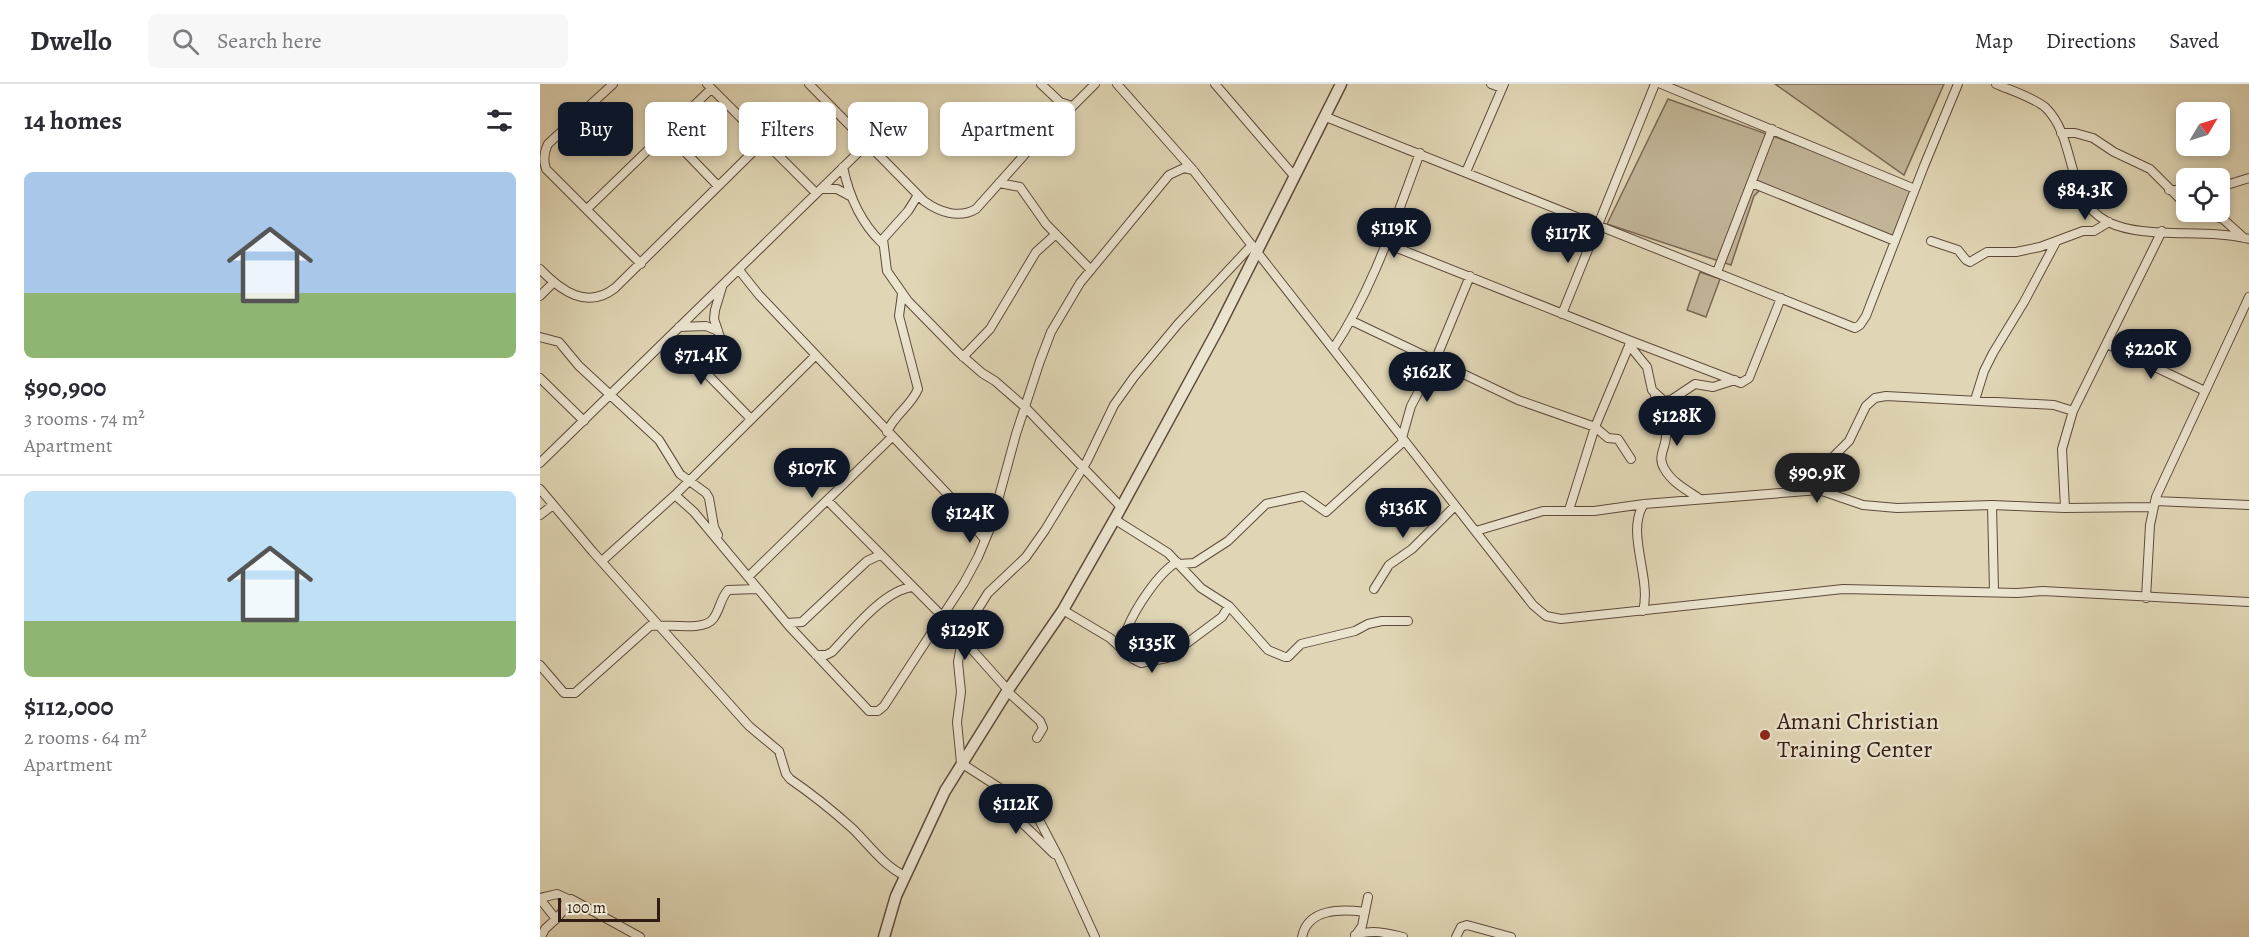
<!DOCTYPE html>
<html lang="en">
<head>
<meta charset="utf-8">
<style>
  :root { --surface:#fff; --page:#f7f7f7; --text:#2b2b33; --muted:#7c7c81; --line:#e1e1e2; --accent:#111827 }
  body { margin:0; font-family:Alegreya,serif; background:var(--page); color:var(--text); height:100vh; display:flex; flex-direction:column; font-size:22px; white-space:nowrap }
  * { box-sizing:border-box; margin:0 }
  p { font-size:20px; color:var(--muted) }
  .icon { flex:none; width:33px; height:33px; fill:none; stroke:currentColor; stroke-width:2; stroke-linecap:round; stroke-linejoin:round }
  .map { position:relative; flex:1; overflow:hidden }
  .drawer { display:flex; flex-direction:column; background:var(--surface); width:540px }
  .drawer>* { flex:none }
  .hud { position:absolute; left:18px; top:18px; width:570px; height:54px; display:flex; gap:12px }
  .needle { width:39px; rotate:52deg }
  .buttons { position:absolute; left:1636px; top:18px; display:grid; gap:12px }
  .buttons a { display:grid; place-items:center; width:54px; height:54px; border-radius:9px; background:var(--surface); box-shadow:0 3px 9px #0003; font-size:30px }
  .scale { position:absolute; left:18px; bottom:15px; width:102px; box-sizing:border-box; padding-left:6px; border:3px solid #321b12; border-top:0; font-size:16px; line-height:21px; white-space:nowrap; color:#321b12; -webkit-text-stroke:4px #ebe4cf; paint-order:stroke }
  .price { position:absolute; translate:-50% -51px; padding:0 14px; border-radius:21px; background:var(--accent); color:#fff; font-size:20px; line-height:39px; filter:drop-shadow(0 2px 3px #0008) }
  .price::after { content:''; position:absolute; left:50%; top:36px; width:18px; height:14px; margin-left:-9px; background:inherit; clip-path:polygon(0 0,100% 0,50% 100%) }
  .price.current { background:#222; color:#fff }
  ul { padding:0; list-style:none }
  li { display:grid; align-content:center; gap:12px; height:318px; padding:0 24px }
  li+li { border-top:2px solid var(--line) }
  li span { display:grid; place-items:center; height:186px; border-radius:9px; color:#555 }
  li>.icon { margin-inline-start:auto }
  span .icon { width:108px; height:108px; fill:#fffc; stroke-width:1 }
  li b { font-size:26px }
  h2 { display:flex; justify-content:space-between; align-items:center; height:72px; padding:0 24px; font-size:26px }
  .chip { padding:0 21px; border-radius:9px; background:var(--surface); box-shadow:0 3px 9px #0003; font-size:21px; line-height:54px }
  .chip.current { background:var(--accent); color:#fff }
  header { display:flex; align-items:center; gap:36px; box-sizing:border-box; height:84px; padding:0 30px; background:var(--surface); border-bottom:2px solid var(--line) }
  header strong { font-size:28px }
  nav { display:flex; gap:33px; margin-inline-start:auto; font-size:21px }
  .search { width:420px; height:54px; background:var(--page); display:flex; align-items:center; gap:15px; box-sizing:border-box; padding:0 21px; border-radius:9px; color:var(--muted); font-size:22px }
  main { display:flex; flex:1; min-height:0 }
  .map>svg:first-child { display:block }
</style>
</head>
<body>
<header>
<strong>Dwello</strong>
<div class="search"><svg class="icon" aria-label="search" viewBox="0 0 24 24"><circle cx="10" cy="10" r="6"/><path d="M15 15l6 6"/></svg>Search here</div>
<nav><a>Map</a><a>Directions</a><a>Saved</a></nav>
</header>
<main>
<section class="drawer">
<h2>14 homes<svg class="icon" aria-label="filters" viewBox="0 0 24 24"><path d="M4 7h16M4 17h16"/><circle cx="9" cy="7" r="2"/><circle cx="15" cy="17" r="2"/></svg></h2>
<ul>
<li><span style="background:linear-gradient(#a9c7e8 65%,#8fb573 0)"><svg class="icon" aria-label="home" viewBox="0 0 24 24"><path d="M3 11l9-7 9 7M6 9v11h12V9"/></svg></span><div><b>$90,900</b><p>3 rooms · 74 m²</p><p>Apartment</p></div></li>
<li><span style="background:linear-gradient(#bfe0f5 70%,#8fb573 0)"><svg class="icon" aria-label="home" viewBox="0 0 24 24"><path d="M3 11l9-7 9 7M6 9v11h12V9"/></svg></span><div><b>$112,000</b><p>2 rooms · 64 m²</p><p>Apartment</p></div></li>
</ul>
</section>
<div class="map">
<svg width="1709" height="853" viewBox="0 0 1709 853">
  <rect width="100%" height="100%" fill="#e0d6b5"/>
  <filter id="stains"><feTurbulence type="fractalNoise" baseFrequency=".00333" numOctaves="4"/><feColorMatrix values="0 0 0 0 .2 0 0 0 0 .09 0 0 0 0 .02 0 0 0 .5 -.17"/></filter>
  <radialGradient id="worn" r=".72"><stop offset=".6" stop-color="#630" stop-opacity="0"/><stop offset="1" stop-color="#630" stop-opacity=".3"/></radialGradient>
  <path fill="#c2b699" stroke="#7a6856" stroke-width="1.5" d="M1235 0H1404L1364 91Z
    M1128 15 1379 104 1358 155 1225 101 1214 112 1191 181 1067 140Z
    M1160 188 1180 195 1166 233 1147 226Z"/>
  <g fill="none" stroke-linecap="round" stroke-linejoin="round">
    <defs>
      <path id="minor" d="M73 0 8 60C4 68 3 76 6 85L101 180
        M167 0 276 109
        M269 0 384 117C399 128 419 135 436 125L486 69 555 0
        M501 0 520 18 532 22
        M577 0 653 86 993 521 1006 532 1021 535 1303 505 1477 509 1503 507 1709 518
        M675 0 755 93
        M951 0 962 4
        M1121 0 1375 105
        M1456 0C1470 6 1495 14 1506 24 1538 56 1524 116 1568 138 1604 156 1667 144 1709 155
        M786 33 1315 244 1320 241 1326 232 1384 82 1418 0
        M126 48 178 102
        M1521 49H1535L1553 54 1574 68 1610 85 1647 122
        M303 83C309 112 320 138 342 159
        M926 88 964 0
        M459 99 480 103 506 140 551 186
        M1212 99 1355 157
        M1680 103 1709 94
        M281 105H297L310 112
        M1629 106H1647
        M378 111 368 127 343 155 347 187 368 217 419 269 442 289 455 297 486 324 581 423
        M47 125 171 5
        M1662 128 1683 135 1704 154
        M1391 157 1418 166 1426 176 1430 178 1447 168H1476L1500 163 1543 147H1554L1569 138
        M847 160 1091 257 1201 299 1209 294 1241 214
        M0 185C21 207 47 226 75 204L224 57
        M199 186 219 211 415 418 445 456
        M1177 188 1232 45
        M182 203 175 226 174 235 187 274
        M0 212 13 199
        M1022 230 1115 0
        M812 237 978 316 1055 343 1068 354 1078 355 1091 375
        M139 243 166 242 178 247
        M130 252 211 335
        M0 253 19 258 39 282 119 356 140 390 166 409 169 414 174 443 178 451
        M1567 260 1665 307
        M1089 261 1107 283 1112 306 1124 317 1131 316 1155 300 1173 303 1195 296
        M793 265C833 205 855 136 880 69
        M423 273 450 245 496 168 516 150
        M0 294 44 337
        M1115 311C1120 324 1126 338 1126 352 1126 363 1117 373 1124 384 1132 399 1147 406 1160 415
        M1435 316 1444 287 1453 269 1484 218 1516 158
        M1533 327 1622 147
        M347 348C354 331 371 322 378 305L359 232 362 210
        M862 354 871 322 895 277 930 192
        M0 379 328 59
        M0 405 53 468 209 642 239 667 246 690 250 695C272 710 293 727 313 745 330 762 343 781 365 792
        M1279 406 1292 374 1309 357 1326 322 1335 314 1346 312 1514 321 1533 327 1522 365 1525 424
        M135 411 154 428 249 542 329 627H338L344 622 424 499 438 473 451 442 476 350 500 277 511 248 540 199 629 91 644 84 653 86
        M288 417 402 532 468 606
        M1615 417 1709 421
        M1452 421 1454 507
        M1029 426 1055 343 1091 257
        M0 431 13 421
        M574 435 628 469 661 504 689 522 728 566 745 573H748L761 560 815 547 828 540 842 537H868
        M936 447 1003 427H1054L1104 420 1279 406 1323 421 1357 424 1452 421 1525 424 1613 423
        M62 477 135 411 276 271
        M639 480 654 479 688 457 726 420 763 412 786 428 864 357
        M208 493 352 353
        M834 505 849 481 872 465 915 422
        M1606 514 1610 441 1616 413 1709 213
        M523 526 570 554 593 575 601 579 627 574 682 533 689 522
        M1103 527C1112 494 1085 448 1104 420
        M247 539 262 538 327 477 340 471
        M586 568C587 560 584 552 587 545 595 525 618 489 637 478
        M276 571H286L292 568C312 547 343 507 372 503
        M0 581 24 609H35L110 542C123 539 164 548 173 535 180 526 180 515 188 506L217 505
        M467 607 500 637 503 644 497 654
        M464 707 477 734 514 770
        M0 814 17 810 28 815
        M0 815 16 835 5 845 1 853
        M16 835 22 828 26 817 31 815 100 853
        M815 851C832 845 846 849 863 853
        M815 852 822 842 828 813
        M555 853 519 774 497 732 480 717 421 679 417 638 421 608 418 578 422 556 430 538 448 509 486 473 505 446 547 377 574 321 594 293 638 240 712 161
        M762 853C768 824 801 825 825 828
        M916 853 921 843 927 841 971 853"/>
      <path id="tertiary" d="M344 853 356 812 405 707 468 606 523 526 577 431 678 245 801 0"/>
    </defs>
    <use href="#minor" stroke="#5e4a3b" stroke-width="10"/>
    <use href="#tertiary" stroke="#5e4a3b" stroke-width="13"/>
    <use href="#minor" stroke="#ebe4cf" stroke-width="8"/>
    <use href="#tertiary" stroke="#ebe4cf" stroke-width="10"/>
  </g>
  <circle fill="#8f2418" stroke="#ebe4cf" stroke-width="2" cx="1225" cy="651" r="6"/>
  <g text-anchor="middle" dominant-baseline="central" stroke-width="4.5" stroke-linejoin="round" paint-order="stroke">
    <g font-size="24" fill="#321b12" stroke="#ebe4cf" text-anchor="start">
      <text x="1237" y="637">Amani Christian<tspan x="1237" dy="28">Training Center</tspan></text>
    </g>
  </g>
  <rect width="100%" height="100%" filter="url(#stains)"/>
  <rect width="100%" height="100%" fill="url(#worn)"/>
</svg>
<div class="buttons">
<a><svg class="needle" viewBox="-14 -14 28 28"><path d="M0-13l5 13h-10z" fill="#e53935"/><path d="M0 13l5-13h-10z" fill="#7c7c81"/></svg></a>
<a><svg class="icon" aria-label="locate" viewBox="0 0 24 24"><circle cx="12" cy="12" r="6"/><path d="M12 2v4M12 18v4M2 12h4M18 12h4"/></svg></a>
</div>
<div class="scale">100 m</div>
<b class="price" style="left:1545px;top:137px">$84.3K</b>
<b class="price" style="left:854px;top:175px">$119K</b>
<b class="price" style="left:1028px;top:180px">$117K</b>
<b class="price" style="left:1611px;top:296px">$220K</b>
<b class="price" style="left:161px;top:302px">$71.4K</b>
<b class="price" style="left:887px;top:319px">$162K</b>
<b class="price" style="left:1137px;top:363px">$128K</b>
<b class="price" style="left:272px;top:415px">$107K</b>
<b class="price current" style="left:1277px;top:420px">$90.9K</b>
<b class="price" style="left:863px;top:455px">$136K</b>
<b class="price" style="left:430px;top:460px">$124K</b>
<b class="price" style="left:425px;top:577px">$129K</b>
<b class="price" style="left:612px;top:590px">$135K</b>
<b class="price" style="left:476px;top:751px">$112K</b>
<div class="hud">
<a class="chip current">Buy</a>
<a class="chip">Rent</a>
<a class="chip">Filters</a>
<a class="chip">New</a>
<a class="chip">Apartment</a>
</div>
</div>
</main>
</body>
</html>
